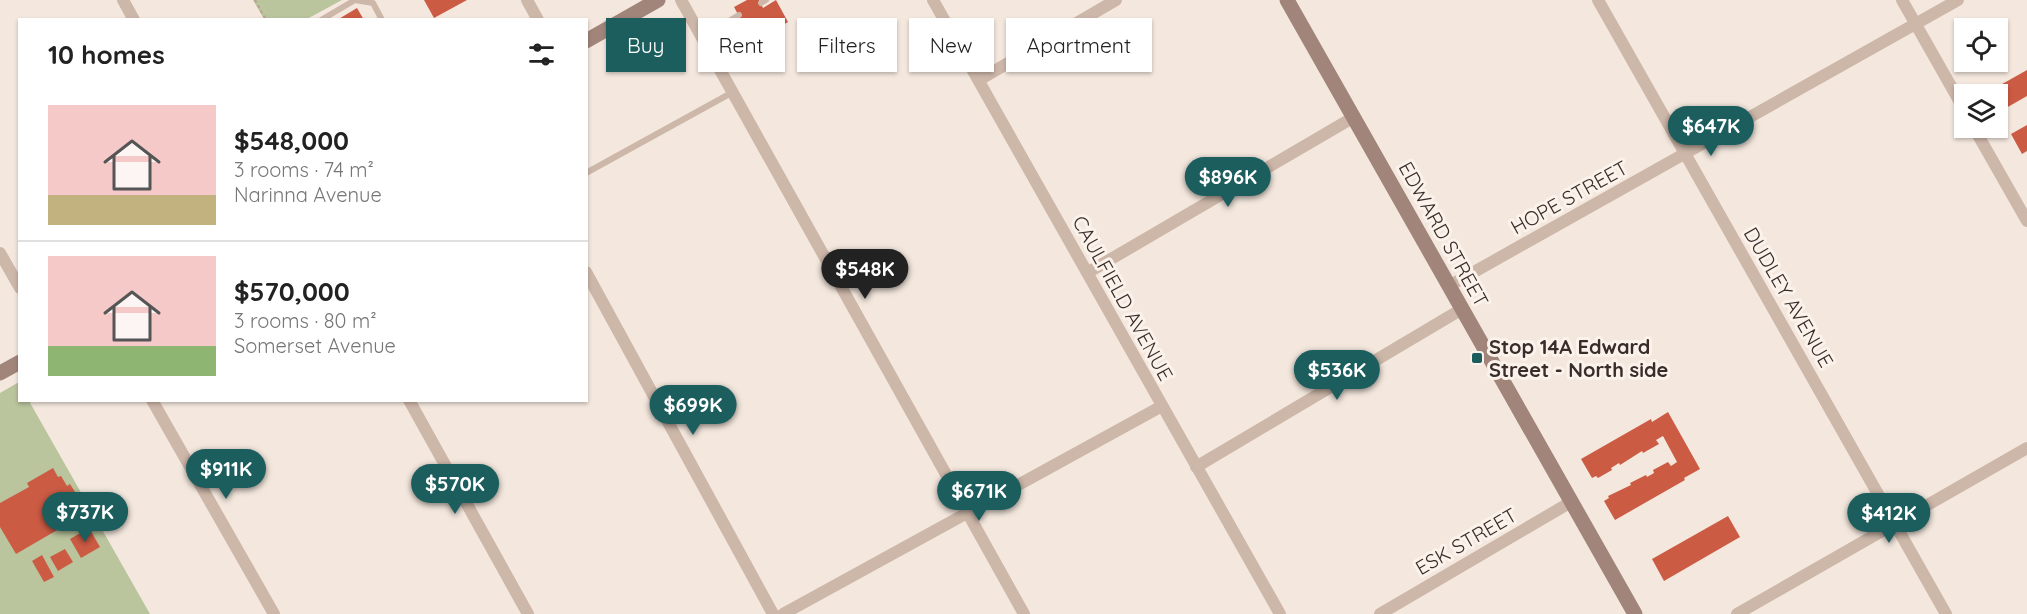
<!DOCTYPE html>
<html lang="en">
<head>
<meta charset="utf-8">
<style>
  :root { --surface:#fff; --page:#f6f6f6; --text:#222; --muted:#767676; --line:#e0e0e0; --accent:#1c5e5e }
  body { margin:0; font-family:Quicksand,sans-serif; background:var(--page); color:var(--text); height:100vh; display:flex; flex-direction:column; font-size:22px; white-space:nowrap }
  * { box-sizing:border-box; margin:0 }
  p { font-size:20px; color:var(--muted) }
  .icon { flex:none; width:33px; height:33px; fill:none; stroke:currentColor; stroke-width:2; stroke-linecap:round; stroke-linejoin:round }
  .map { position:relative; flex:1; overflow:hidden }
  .panel { position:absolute; left:18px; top:18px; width:570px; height:384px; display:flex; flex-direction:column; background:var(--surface); border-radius:0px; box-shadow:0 2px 4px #0004 }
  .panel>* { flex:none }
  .top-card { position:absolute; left:606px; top:18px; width:570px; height:54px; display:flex; gap:12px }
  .buttons { position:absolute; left:1954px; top:18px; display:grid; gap:12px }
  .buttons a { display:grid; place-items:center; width:54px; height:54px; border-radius:0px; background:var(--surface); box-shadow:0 2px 4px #0004; font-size:30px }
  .price { position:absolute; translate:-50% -51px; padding:0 14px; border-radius:21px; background:var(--accent); color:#fff; font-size:20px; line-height:39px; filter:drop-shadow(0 2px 3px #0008) }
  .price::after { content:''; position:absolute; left:50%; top:36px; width:18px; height:14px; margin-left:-9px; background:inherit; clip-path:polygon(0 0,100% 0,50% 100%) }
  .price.on { background:#222; color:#fff }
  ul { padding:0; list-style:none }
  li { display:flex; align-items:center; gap:18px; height:150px; padding:0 30px }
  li+li { border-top:2px solid var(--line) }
  li span { display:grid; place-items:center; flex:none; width:168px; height:120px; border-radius:0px; color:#555 }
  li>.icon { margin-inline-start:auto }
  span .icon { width:72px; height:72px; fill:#fffc; stroke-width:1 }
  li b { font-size:26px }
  h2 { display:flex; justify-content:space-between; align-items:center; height:72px; padding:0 30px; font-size:26px }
  .tag { padding:0 21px; border-radius:0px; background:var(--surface); box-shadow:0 2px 4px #0004; font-size:21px; line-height:54px }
  .tag.on { background:var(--accent); color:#fff }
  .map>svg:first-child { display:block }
</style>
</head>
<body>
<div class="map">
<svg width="2027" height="614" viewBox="0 0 2027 614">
  <rect width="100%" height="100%" fill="#f4e8de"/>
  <path fill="#bac49d" d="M253 0H342L307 19H264Z
    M19 382 20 400 29 401 150 614H0V393Z"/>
  <path fill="#cc5b44" d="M424 0H467L434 18Z
    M747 0H759L763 8 776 0 788 22 781 26 785 33 742 58 738 51 730 55 717 33 741 20 734 7Z
    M357 8 364 20H337Z
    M2027 70V96L1999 112 1998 94H1990L1988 92Z
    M2027 125V151L2022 154 2011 134Z
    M1668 412 1700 469 1684 478 1685 480 1615 520 1604 501 1609 498 1608 496 1631 485 1630 483 1646 475 1647 477 1654 473 1653 470 1668 462 1671 466 1677 462 1663 436 1656 440 1659 444 1643 453 1642 451 1620 465 1619 463 1611 468 1612 470 1598 478 1596 476 1592 478 1581 459 1651 419 1652 422Z
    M53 468 58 477 61 476 67 486 70 484 82 503 78 506 83 515 16 554 0 527V503L29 487 27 483Z
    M1728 516 1740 537 1664 581 1652 559Z
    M89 528 100 547 81 558 70 539Z
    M65 549 73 562 58 571 50 557Z
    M42 555 54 577 44 582 32 561Z"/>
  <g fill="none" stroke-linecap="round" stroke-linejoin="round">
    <path stroke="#b9a193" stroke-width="2" stroke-dasharray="3 3" stroke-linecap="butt" d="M255 0 266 20"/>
    <path stroke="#cdb7a9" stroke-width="6" d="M761 3 766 0
      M321 20 355 0 373 3 382 20
      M702 37 739 15
      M586 173 733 92"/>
    <path stroke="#cdb7a9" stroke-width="12" d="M123 0 134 20
      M527 0 538 20
      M681 0 1024 614
      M933 0 1280 614
      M1598 0 1946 614
      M1902 0 1965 111
      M979 80 1116 0
      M1974 128 2027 221
      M0 253 20 288
      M586 272 773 614
      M1087 273 1354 117
      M1449 286 1958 0
      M152 400 274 614
      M409 400 528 614
      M1196 467 1462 309
      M783 614 1162 406
      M1380 614 1571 502
      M1737 614 2027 448"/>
    <path stroke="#a1857a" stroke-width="15" d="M1287 0 1635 614
      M586 41 658 0
      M0 373 20 362"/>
  </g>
  <rect fill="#1c5e5e" stroke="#fbf3eb" stroke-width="2" x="1471" y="352" width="12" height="12" rx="3"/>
  <g text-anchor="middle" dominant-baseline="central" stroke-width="6" stroke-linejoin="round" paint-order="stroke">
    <g font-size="20" fill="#3a2d29" stroke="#fbf3eb">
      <text transform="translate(1569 197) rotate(-29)">HOPE STREET</text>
      <text transform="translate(1444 234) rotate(61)">EDWARD STREET</text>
      <text transform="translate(1789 297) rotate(60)">DUDLEY AVENUE</text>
      <text transform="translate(1123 298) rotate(61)">CAULFIELD AVENUE</text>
      <text transform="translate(1466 541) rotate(-30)">ESK STREET</text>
    </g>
    <g font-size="20" font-weight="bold" fill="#3a2d29" stroke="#fbf3eb" text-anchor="start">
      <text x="1489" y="346">Stop 14A Edward<tspan x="1489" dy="23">Street - North side</tspan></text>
    </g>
  </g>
</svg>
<div class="buttons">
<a><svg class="icon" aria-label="locate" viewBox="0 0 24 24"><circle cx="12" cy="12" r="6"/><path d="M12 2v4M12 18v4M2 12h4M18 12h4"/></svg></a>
<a><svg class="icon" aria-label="layers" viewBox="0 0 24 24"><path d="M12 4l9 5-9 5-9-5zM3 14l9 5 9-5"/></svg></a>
</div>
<b class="price" style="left:1711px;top:157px">$647K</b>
<b class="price" style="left:1228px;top:208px">$896K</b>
<b class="price on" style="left:865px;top:300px">$548K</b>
<b class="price" style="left:1337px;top:401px">$536K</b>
<b class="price" style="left:693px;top:436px">$699K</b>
<b class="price" style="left:226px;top:500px">$911K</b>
<b class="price" style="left:455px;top:515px">$570K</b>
<b class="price" style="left:979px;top:522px">$671K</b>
<b class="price" style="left:85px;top:543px">$737K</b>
<b class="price" style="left:1889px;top:544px">$412K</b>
<div class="top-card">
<a class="tag on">Buy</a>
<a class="tag">Rent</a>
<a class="tag">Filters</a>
<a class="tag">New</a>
<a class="tag">Apartment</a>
</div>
<section class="panel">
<h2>10 homes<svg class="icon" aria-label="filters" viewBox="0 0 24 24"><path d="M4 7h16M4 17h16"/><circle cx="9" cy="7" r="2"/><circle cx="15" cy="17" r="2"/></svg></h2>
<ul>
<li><span style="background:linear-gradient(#f6c9c9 75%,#c2b280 0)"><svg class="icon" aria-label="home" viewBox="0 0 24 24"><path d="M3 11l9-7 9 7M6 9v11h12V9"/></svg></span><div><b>$548,000</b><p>3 rooms · 74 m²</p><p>Narinna Avenue</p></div></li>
<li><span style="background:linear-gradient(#f6c9c9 75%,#8fb573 0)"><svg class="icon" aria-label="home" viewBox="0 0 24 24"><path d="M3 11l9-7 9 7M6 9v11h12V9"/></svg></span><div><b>$570,000</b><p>3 rooms · 80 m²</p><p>Somerset Avenue</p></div></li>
</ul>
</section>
</div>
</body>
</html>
